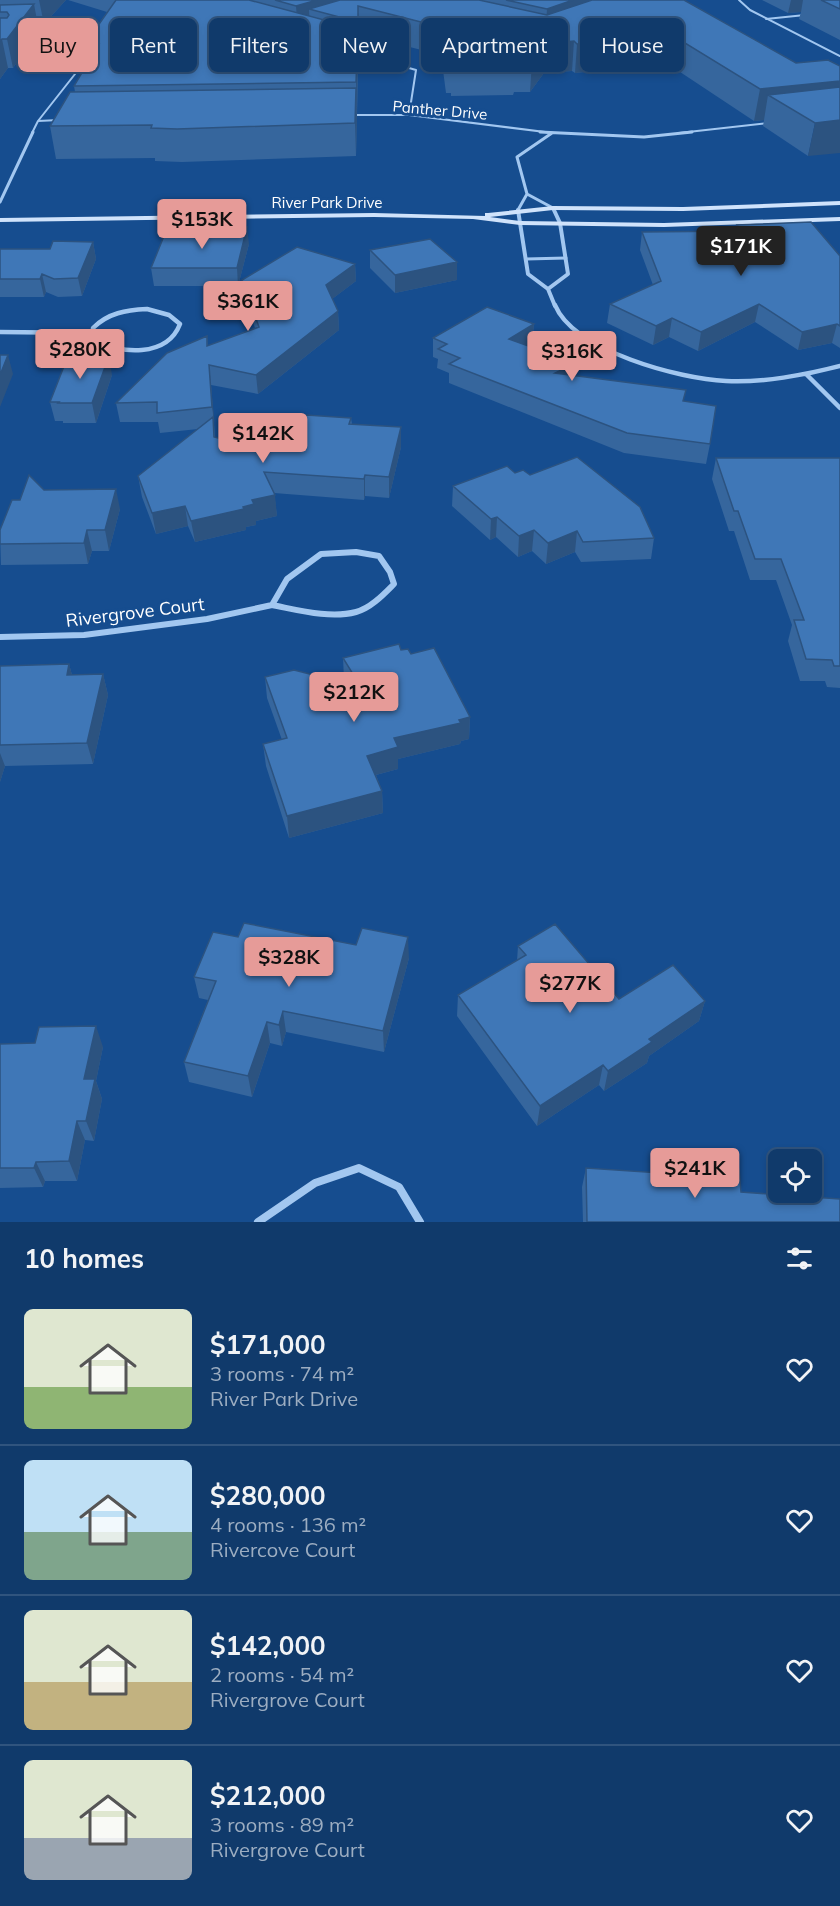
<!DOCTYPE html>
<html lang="en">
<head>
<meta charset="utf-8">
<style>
  :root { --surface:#103a6b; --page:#1e4573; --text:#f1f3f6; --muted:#9cadc1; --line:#30547e; --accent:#e69b98 }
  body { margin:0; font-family:Mulish,sans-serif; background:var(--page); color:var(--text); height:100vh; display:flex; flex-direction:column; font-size:22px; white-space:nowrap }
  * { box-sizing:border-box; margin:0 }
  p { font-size:20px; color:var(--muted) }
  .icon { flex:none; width:33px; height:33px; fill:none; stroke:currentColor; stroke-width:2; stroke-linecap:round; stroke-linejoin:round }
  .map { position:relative; height:1222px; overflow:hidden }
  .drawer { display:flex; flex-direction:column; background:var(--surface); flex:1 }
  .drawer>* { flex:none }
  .top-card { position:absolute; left:18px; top:18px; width:804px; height:54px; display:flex; gap:12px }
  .buttons { position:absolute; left:768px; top:1149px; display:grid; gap:12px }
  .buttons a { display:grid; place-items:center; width:54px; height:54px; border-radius:9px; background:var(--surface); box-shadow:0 3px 9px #0003,0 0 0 2px var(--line); font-size:30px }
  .price { position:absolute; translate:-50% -51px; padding:0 14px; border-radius:6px; background:var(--accent); color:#111; font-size:20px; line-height:39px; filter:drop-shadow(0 2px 3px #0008) }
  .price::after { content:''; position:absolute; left:50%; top:36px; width:18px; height:14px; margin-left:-9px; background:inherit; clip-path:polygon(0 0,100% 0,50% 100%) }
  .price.selected { background:#222; color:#fff }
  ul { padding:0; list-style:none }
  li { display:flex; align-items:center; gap:18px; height:150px; padding:0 24px }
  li+li { border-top:2px solid var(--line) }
  li span { display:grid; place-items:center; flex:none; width:168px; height:120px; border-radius:9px; color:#555 }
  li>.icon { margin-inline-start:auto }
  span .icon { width:72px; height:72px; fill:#fffc; stroke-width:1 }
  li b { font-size:26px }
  h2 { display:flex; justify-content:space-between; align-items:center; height:72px; padding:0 24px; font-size:26px }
  .chip { padding:0 21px; border-radius:9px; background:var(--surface); box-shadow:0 3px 9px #0003,0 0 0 2px var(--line); font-size:21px; line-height:54px }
  .chip.selected { background:var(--accent); color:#111 }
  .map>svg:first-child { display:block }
</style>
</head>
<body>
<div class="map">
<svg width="840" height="1222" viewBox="0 0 840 1222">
  <rect width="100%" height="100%" fill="#164d8f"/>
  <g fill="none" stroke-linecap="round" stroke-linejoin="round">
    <path stroke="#a2c7f0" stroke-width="2" d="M739 0 750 10 840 56
      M766 19 805 15
      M33 28 102 26
      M353 52 416 70 409 115
      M352 115H409L553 133
      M38 121 59 120
      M32 133 38 121 90 55
      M679 133 768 123"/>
    <path stroke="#a2c7f0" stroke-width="3" d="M540 132 644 137 692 132
      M527 194 553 208
      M0 202 33 132
      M518 210 527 194 517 157 552 133
      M526 259 566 258"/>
    <path stroke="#a2c7f0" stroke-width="4" d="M518 210 528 274 548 289 555 306
      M548 289 568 274 560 223 553 208"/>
    <path stroke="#a2c7f0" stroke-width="4.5" d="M555 305C574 351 680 379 726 381 761 383 806 375 840 366
      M147 309 169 315 180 324C167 358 120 354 93 340V328C108 313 126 310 147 309Z
      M0 332 91 333
      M807 375 840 408"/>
    <path stroke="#a2c7f0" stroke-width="6" d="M356 552 379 556 390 572 394 584C384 594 371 608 356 612 330 619 298 610 272 605L287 579 321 554Z
      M0 637 84 635 207 619 272 605"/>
    <path stroke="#a2c7f0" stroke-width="8" d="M258 1222 315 1183 359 1168 399 1187 420 1222"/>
    <path fill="#d0e3fb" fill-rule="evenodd" d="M840 201V205L683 211 553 210 490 217 520 221 664 223 840 217V221L664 227 520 225 473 219 374 217 0 222V218L374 213 485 216V213H488L553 206 683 207Z"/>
  </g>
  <path fill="#36669d" d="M0 0H66L44 24 38 25 39 31 13 68H8L0 79Z
    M68 0H686H684L796 63 828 60 808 156 763 126 764 120 754 121 668 64 575 73 572 71 544 73 530 92H514L513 95 451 96V93H446L441 55 359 34 356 156 182 162 155 161V158L56 159 50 126 75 92 74 86 88 63 85 44 107 12Z
    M762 0H840V40L799 19 801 12 788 13Z
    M737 225 840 256V348L832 343 798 350 755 322 698 351 669 337 653 345 607 323 610 304 653 285 640 250 642 232 736 231Z
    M93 242 96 259 82 296 58 297 46 292 44 297H0V249H50Z
    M249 244 238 286H154L151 268Z
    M370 250 457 262V280L395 293 370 268Z
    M355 264 356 281 332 299 338 311 339 330 258 394 211 385 215 437 246 445 299 434 351 418 352 424 401 427V447L389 498 365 496 364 500 274 493 277 516 256 521V525L246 527V530L195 542 188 526 156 534 142 497 138 476 198 429 160 433 158 422H120L116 403 207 336 208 346 255 328 244 298 242 280Z
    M534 324 532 342 528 345 575 376 684 401 710 444 706 464 624 453 449 383V373L437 368 438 359 433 357V338Z
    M112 375 96 423H63V421H55L50 402Z
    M716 458H840V688L827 687 825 681H800L788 641 792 625 776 580H750L734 531H729L712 479Z
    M515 473 530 475 654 538 651 559 581 562 575 552 546 564 532 551 518 557 496 537 490 540 452 506 453 486Z
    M44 490 120 509 109 551H92L88 564 1 565 0 530 20 500Z
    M401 650 411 654 470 717 469 739 461 741 460 744 398 759V769L376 775 382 791 383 813 289 838 266 766 263 744 282 740 267 698 265 677 347 683 344 679 343 658Z
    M69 664 72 675 103 674 108 695 93 764 5 766 0 782V666Z
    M238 937 409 958 384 1052 286 1032 282 1046 270 1043 252 1097 189 1082 184 1062 208 1000 199 998 194 977Z
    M518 946 619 999 705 1001 699 1021 649 1056 647 1063 604 1091 599 1085 537 1126 457 1016 458 995 517 961Z
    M0 1044 103 1047 96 1081 102 1099 94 1141 85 1140 77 1181H45L43 1187 0 1188Z
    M689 1166 741 1192 840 1222H583L582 1187 586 1168 686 1175Z"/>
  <path fill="#2c5380" d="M39 0H66L44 24Z
    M317 0H401L358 6 359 50 358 22 309 9 310 30 298 33 296 6Z
    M573 0H635L545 36 547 9Z
    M791 0H803L801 12 788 13Z
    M34 4 39 31 13 68 7 39Z
    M358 29V57L357 112 356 82Z
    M672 35 668 64 575 73 577 44Z
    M2 39 8 68 0 79V41Z
    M574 41 572 71 544 73 530 92 532 62 546 44Z
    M840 81V111L768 95 764 120 754 121 760 89Z
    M356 88 357 119 356 156 355 123Z
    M840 120V153L808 156 815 123Z
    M247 227 249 244 238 286 237 268Z
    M93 242 96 259 82 296 78 278Z
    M457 262V280L395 293V275Z
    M355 264 356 281 327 303 326 285Z
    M42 274 46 292 44 297 40 279Z
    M759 304 755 322 698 351 701 332Z
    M338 311 339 330 258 394 256 375Z
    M672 318 669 337 653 345 656 326Z
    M534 324 532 342 508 358 509 339Z
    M837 324 832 343 798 350 802 332Z
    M8 355 13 374 0 407V375Z
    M109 356 112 375 96 423 92 403Z
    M576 363 575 382 555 373Z
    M209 365 211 385 215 427 212 407Z
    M401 427V447L389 498V477Z
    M365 475V496L364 500V479Z
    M116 489 120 509 109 551 105 530Z
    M275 495 277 516 256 521V525L246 527V530L195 542 191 521 243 507 252 500Z
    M185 506 188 526 156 534 152 513Z
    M497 517 496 537 490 540 491 519Z
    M87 530 92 551 88 564 84 543Z
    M534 530 532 551 518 557 519 536Z
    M577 531 575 552 546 564 548 543Z
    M69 664 75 686 67 675Z
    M103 674 108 695 93 764 87 743Z
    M470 717 469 739 461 741 460 744 398 759V769L368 777 367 756 394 738Z
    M0 753 5 766 0 782Z
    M382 791 383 813 289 838 287 816Z
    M408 937 409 958 384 1052 383 1031Z
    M705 1001 699 1021 649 1056 647 1063 604 1091 608 1071 649 1039Z
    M283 1011 286 1032 282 1046 279 1025Z
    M267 1022 270 1043 252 1097 248 1076Z
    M96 1026 103 1047 96 1081 102 1099 94 1141 86 1121 84 1079Z
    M603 1065 599 1085 537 1126 540 1106Z
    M77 1121 85 1140 77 1181 69 1161Z
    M36 1162 45 1181 43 1187 34 1168Z"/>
  <path fill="#3f77b7" stroke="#2c5380" stroke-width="1.5" d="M116 0H249L358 29 356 82 74 86 99 44H85Z
    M275 0H317L296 6Z
    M340 0H479L547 15 592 0H684L796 63 828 60 840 66V81L760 89 672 35 577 44 574 41 546 44 532 62H514L515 65H452L451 62 446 63 441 27 358 6V22L309 9Z
    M506 0H573L547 9Z
    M821 0H840V9Z
    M34 4 7 39H2L0 41V18H7L9 15 7 12H0V5Z
    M840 87V120L815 123 768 95Z
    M356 88 355 123 177 129 151 128 152 125 50 126 70 92Z
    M811 222 840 256V326L837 324 802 332 759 304 701 332 672 318 656 326 610 304 661 281 642 232 741 231 737 225Z
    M247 227 237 268H151L164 236H197L199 229Z
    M430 239 457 262 395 275 370 250Z
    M53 241 93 242 78 278 54 279 42 274 40 279H0V249H50Z
    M297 247 355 264 326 285 338 311 256 375 209 365 212 407 157 413V402L116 403 167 353 207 336V346L259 327 242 280Z
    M487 307 534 324 509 339 576 363 555 373 686 390 683 401 716 406 710 444 627 433 449 364 460 358 438 349 447 344 433 338Z
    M0 355H8L0 375Z
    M68 356H109L92 403H58L59 402H50Z
    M306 415 351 418 349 424 401 427 389 477 365 475 364 479 264 472 275 495 252 500 254 504 243 507 244 509 191 521 185 506 152 513 138 476 213 417 214 437 246 445 299 434Z
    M577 457 640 507 654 538 583 542 577 531 548 543 534 530 519 536 497 517 491 519 453 486 507 466 515 473 523 470 530 475Z
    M716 458H840V666H834L832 660 806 659 794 620H804L781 559H755L738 511H734Z
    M29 475 44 490 116 489 105 530H87L84 543 0 544V530L12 500H20Z
    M399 644 401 650 408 649 411 654 434 648 470 717 459 720 461 723 394 738 398 747 367 756 382 791 287 816 263 744 287 738 265 677 294 670 361 687 343 658Z
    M69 664 67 675 103 674 87 743 0 745V666Z
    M244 923 356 945 362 928 408 937 383 1031 283 1011 279 1025 267 1022 248 1076 184 1062 216 981 194 977 213 932 238 937Z
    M555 924 619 999 673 965 705 1001 649 1039 652 1042 608 1071 603 1065 540 1106 458 995 526 955 518 946Z
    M96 1026 84 1079H95L86 1121H77L69 1161 36 1162 34 1168H0V1044L35 1043 39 1027Z
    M689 1166 739 1169 741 1192 840 1199V1222H587L586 1168 690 1175Z"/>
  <g text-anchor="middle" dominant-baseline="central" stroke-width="6" stroke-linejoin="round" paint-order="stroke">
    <g font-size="15" fill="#fff" stroke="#164d8f">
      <text transform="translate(440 110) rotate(5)">Panther Drive</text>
      <text x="327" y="202">River Park Drive</text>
    </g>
    <g font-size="18" fill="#fff" stroke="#164d8f">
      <text transform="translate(135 612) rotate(-7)">Rivergrove Court</text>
    </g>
  </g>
</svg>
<div class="buttons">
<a><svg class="icon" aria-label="locate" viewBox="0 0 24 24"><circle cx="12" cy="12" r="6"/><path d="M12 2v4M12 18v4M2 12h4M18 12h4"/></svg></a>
</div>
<b class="price" style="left:202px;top:250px">$153K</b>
<b class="price selected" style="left:741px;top:277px">$171K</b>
<b class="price" style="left:248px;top:332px">$361K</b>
<b class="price" style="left:80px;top:380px">$280K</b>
<b class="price" style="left:572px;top:382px">$316K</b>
<b class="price" style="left:263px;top:464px">$142K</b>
<b class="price" style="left:354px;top:723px">$212K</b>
<b class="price" style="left:289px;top:988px">$328K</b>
<b class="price" style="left:570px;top:1014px">$277K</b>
<b class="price" style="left:695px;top:1199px">$241K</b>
<div class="top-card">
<a class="chip selected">Buy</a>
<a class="chip">Rent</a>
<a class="chip">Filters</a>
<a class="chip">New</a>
<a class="chip">Apartment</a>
<a class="chip">House</a>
</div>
</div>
<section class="drawer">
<h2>10 homes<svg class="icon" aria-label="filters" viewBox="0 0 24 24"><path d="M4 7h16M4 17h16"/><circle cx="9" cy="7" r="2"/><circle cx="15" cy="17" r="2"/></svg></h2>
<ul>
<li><span style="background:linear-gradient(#dfe7d0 65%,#8fb573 0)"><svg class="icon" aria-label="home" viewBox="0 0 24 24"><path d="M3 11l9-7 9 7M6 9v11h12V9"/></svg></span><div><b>$171,000</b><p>3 rooms · 74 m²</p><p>River Park Drive</p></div><svg class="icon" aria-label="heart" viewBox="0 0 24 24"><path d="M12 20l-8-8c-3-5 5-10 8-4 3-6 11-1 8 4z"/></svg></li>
<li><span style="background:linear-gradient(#bfe0f5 60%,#7fa58c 0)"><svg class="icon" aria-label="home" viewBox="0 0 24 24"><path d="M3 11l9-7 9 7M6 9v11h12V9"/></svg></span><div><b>$280,000</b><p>4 rooms · 136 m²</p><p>Rivercove Court</p></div><svg class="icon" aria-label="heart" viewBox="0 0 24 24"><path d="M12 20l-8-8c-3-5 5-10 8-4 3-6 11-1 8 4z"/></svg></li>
<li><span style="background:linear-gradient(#dfe7d0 60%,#c2b280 0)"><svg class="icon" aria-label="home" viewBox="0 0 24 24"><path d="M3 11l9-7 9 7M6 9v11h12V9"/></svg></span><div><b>$142,000</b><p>2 rooms · 54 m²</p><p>Rivergrove Court</p></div><svg class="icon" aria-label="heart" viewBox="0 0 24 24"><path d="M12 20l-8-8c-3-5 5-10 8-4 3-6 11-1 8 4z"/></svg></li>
<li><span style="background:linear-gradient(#dfe7d0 65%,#9aa5b1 0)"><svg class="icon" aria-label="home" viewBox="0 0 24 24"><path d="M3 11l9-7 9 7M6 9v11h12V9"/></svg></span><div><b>$212,000</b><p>3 rooms · 89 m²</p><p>Rivergrove Court</p></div><svg class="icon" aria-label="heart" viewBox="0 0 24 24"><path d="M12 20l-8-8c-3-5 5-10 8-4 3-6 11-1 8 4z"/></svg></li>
</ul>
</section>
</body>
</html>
